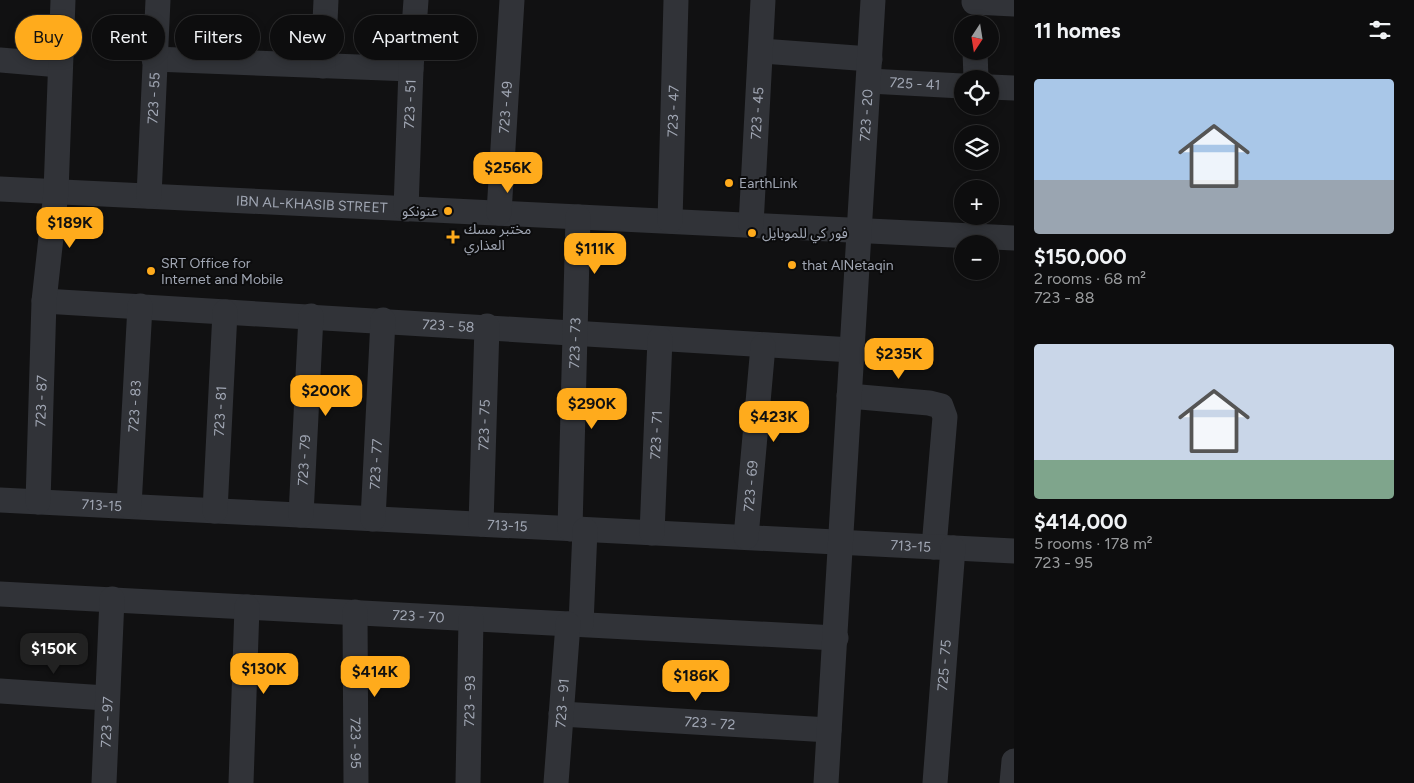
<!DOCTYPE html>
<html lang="en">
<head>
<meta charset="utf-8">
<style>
  :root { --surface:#0d0d0e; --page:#161617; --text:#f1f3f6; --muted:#9a9c9e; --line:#2d2d2e; --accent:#ffab1c }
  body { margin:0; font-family:Figtree,"Noto Sans Arabic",sans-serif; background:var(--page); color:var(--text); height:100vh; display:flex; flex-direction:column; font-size:19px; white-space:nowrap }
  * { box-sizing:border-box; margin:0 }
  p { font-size:16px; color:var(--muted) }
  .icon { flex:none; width:28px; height:28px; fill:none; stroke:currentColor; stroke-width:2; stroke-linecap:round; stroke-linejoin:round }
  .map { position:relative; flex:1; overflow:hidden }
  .drawer { display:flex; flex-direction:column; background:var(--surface); width:400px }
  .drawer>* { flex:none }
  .hud { position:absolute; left:15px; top:15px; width:475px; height:45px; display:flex; gap:10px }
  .needle { width:32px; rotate:192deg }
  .tools { position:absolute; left:954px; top:15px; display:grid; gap:10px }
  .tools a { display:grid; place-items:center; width:45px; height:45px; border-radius:50%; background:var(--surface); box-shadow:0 2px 8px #0003,0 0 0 1px var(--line); font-size:25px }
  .price { position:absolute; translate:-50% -42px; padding:0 11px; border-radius:10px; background:var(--accent); color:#111; font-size:16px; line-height:32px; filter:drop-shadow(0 1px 2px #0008) }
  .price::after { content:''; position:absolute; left:50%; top:30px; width:15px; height:11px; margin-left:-8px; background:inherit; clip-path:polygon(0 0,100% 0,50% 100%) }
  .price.on { background:#222; color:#fff }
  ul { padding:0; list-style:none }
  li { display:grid; align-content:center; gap:10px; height:265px; padding:0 20px }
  li span { display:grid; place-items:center; height:155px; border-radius:5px; color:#555 }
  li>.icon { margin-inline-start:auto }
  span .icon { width:90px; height:90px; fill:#fffc; stroke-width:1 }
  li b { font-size:21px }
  h2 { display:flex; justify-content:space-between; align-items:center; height:60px; padding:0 20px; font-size:21px }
  .chip { padding:0 18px; border-radius:22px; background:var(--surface); box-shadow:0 2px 8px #0003,0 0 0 1px var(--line); font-size:18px; line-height:45px }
  .chip.on { background:var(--accent); color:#111 }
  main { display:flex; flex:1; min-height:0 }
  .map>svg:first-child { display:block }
</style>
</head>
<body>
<main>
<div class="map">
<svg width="1014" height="783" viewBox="0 0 1014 783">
  <rect width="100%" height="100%" fill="#111112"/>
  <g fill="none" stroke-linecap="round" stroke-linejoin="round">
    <g stroke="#313338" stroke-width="25">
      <path d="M974 2 1014 4"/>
      <path d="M761 51 870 59"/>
      <path d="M975 51 976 79"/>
      <path d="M154 59 411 69"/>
      <path d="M0 60 60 65"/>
      <path d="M323 66 326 0"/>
      <path id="s1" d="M869 81 962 86"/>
      <path d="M990 87 1014 88"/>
      <path id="s2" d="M0 189 1014 238"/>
      <path id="s3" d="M149 196 158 0"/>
      <path id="s4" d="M406 209 411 69 416 0"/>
      <path id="s5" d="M499 213 512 0"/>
      <path id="s6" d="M670 221 676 0"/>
      <path id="s7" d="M751 225 763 0"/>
      <path id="s8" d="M44 301 852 350"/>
      <path d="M849 396 929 403 941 406 945 417 934 547"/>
      <path id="s9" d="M0 500 1014 551"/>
      <path id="s10" d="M38 502 44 301 56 192 63 0"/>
      <path id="s11" d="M129 506 140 306"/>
      <path id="s12" d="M215 511 225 312"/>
      <path id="s13" d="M301 515 311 316"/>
      <path id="s14" d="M373 519 383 320"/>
      <path id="s15" d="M481 524 487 326"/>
      <path id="s16" d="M570 529 578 217"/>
      <path id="s17" d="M652 533 660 339"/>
      <path id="s18" d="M746 537 763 346"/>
      <path id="s19" d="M0 594 836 638"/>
      <path id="s20" d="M355 612 356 783"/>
      <path d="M581 624 585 530"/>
      <path d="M0 691 106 698"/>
      <path id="s21" d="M561 714 829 730"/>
      <path id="s22" d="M104 783 112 599"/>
      <path d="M241 783 247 607"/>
      <path id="s23" d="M468 783 471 619"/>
      <path id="s24" d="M556 783 568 624"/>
      <path id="s25" d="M826 783 873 0"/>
      <path id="s26" d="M935 783 953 548"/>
      <path d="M1012 783 1014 761"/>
    </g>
  </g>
  <g fill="#ffab1c" stroke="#0c0c0d" stroke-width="2">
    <circle cx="729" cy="183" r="5"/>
    <circle cx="448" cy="211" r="5"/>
    <circle cx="752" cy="233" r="5"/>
    <path d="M450.5 229.5h5v5h5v5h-5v5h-5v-5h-5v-5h5z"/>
    <circle cx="792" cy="265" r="5"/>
    <circle cx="151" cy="271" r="5"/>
  </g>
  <g text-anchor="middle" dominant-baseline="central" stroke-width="4" stroke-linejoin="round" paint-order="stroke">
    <g font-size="14" fill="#a1a7b4" stroke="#0c0c0d">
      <text stroke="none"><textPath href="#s1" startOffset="46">725 - 41</textPath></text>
      <text stroke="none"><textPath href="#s3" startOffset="98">723 - 55</textPath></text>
      <text stroke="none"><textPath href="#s4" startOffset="105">723 - 51</textPath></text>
      <text stroke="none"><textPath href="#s5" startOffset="106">723 - 49</textPath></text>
      <text stroke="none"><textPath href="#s6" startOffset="110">723 - 47</textPath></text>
      <text stroke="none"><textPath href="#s7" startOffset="112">723 - 45</textPath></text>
      <text stroke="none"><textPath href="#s25" startOffset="669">723 - 20</textPath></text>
      <text stroke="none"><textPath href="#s2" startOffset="312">IBN AL-KHASIB STREET</textPath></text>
      <text stroke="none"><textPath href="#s8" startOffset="405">723 - 58</textPath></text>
      <text stroke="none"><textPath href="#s16" startOffset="186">723 - 73</textPath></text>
      <text stroke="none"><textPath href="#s10" startOffset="101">723 - 87</textPath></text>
      <text stroke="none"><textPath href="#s11" startOffset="100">723 - 83</textPath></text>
      <text stroke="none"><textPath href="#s12" startOffset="100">723 - 81</textPath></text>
      <text stroke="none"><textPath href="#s15" startOffset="99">723 - 75</textPath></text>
      <text stroke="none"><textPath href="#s17" startOffset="98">723 - 71</textPath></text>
      <text stroke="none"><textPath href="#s13" startOffset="55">723 - 79</textPath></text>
      <text stroke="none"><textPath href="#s14" startOffset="55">723 - 77</textPath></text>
      <text stroke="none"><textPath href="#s18" startOffset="51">723 - 69</textPath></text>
      <text stroke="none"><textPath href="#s9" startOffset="102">713-15</textPath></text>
      <text stroke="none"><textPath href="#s9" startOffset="508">713-15</textPath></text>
      <text stroke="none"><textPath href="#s9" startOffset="912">713-15</textPath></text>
      <text stroke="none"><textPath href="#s19" startOffset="419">723 - 70</textPath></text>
      <text stroke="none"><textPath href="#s26" startOffset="118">725 - 75</textPath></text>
      <text stroke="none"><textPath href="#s23" startOffset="82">723 - 93</textPath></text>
      <text stroke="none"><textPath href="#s24" startOffset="80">723 - 91</textPath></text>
      <text stroke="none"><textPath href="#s22" startOffset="61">723 - 97</textPath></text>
      <text stroke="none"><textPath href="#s21" startOffset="149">723 - 72</textPath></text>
      <text stroke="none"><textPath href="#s20" startOffset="131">723 - 95</textPath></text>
    </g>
    <g font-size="14" fill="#a1a7b4" stroke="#0c0c0d" text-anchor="start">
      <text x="739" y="183">EarthLink</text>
      <text x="438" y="211" text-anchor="end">عنونكو</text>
      <text x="464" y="229">مختبر مسك<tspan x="464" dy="16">العذاري</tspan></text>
      <text x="762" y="233">فور كي للموبايل</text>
      <text x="161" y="263">SRT Office for<tspan x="161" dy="16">Internet and Mobile</tspan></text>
      <text x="802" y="265">that AlNetaqin</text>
    </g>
  </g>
</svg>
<div class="tools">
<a><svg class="needle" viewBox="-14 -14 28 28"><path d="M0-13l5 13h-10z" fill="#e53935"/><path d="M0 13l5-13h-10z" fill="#9a9c9e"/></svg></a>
<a><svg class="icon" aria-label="locate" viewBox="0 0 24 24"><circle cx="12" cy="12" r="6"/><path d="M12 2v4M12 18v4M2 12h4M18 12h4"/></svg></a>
<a><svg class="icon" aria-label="layers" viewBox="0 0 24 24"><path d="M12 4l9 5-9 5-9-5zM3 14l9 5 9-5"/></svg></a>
<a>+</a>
<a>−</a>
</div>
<b class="price" style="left:508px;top:194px">$256K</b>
<b class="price" style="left:70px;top:249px">$189K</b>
<b class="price" style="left:595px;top:275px">$111K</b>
<b class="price" style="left:899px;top:380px">$235K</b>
<b class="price" style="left:326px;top:417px">$200K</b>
<b class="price" style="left:592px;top:430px">$290K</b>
<b class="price" style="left:774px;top:443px">$423K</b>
<b class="price on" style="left:54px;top:675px">$150K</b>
<b class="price" style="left:264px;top:695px">$130K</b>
<b class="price" style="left:375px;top:698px">$414K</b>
<b class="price" style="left:696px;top:702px">$186K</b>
<div class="hud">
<a class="chip on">Buy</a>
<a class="chip">Rent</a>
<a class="chip">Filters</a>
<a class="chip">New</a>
<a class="chip">Apartment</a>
</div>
</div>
<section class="drawer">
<h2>11 homes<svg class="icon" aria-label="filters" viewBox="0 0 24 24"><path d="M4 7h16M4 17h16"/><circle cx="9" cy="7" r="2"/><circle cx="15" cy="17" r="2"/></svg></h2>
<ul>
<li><span style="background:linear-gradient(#a9c7e8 65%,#9aa5b1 0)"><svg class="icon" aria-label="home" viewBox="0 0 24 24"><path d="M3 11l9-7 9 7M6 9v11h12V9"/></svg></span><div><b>$150,000</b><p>2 rooms · 68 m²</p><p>723 - 88</p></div></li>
<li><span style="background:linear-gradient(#c9d6e8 75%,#7fa58c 0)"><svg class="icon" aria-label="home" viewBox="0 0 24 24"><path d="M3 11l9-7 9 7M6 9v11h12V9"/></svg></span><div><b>$414,000</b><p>5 rooms · 178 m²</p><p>723 - 95</p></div></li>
</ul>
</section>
</main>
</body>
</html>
